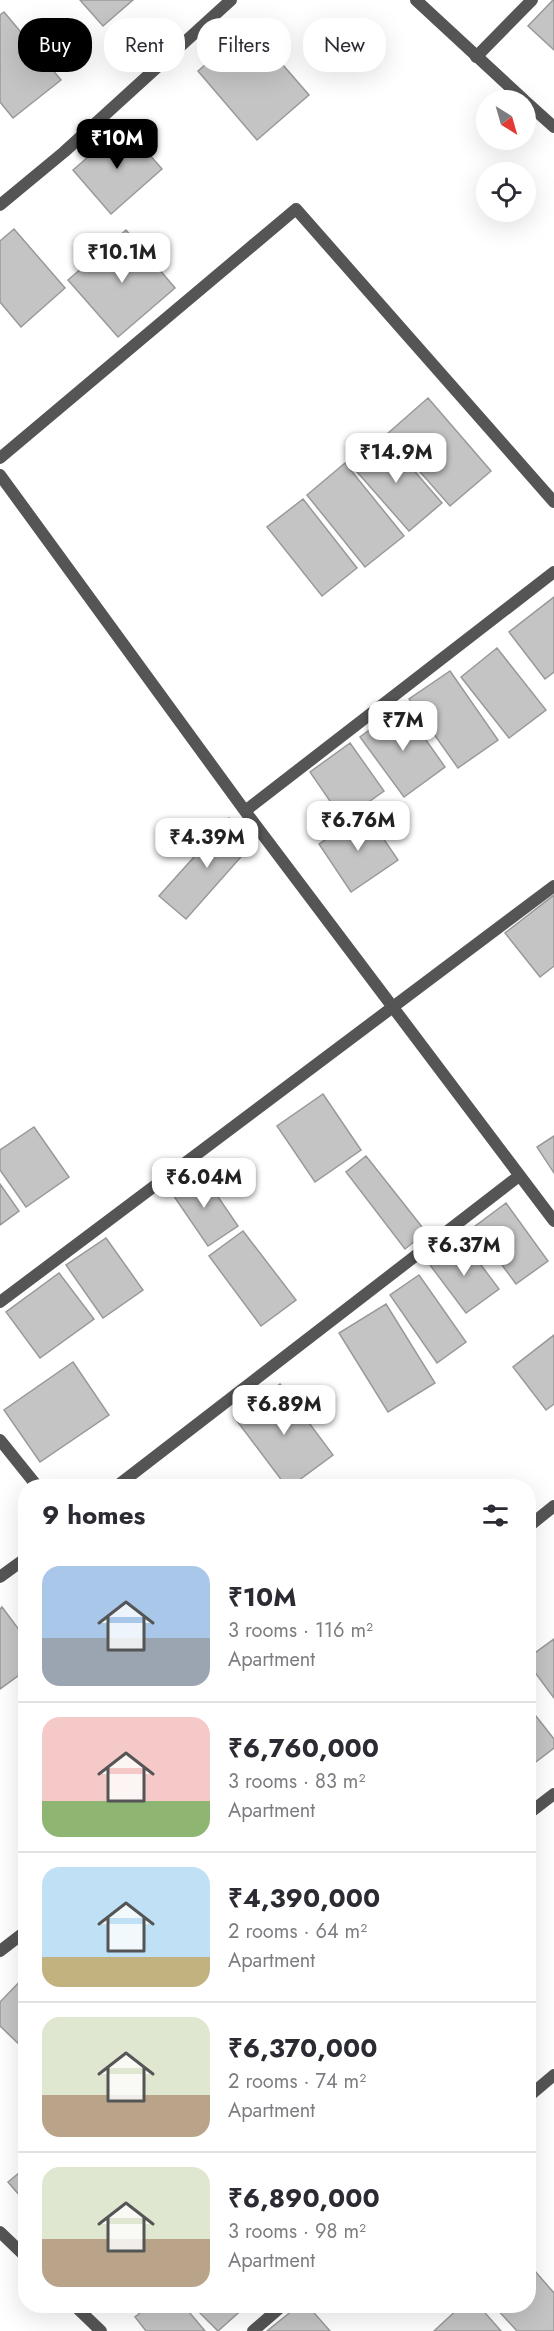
<!DOCTYPE html>
<html lang="en">
<head>
<meta charset="utf-8">
<style>
  :root { --surface:#fff; --page:#f7f7f7; --text:#2b2b33; --muted:#7c7c81; --line:#e1e1e2; --accent:#000 }
  body { margin:0; font-family:Jost,sans-serif; background:var(--page); color:var(--text); height:100vh; display:flex; flex-direction:column; font-size:22px; white-space:nowrap }
  * { box-sizing:border-box; margin:0 }
  p { font-size:20px; color:var(--muted) }
  .icon { flex:none; width:33px; height:33px; fill:none; stroke:currentColor; stroke-width:2; stroke-linecap:round; stroke-linejoin:round }
  .map { position:relative; flex:1; overflow:hidden }
  .panel { position:absolute; left:18px; top:1479px; width:518px; height:834px; display:flex; flex-direction:column; background:var(--surface); border-radius:24px; box-shadow:0 6px 24px #0002 }
  .panel>* { flex:none }
  .hud { position:absolute; left:18px; top:18px; width:519px; height:54px; display:flex; gap:12px }
  .needle { width:39px; rotate:143deg }
  .tools { position:absolute; left:476px; top:90px; display:grid; gap:12px }
  .tools a { display:grid; place-items:center; width:60px; height:60px; border-radius:50%; background:var(--surface); box-shadow:0 6px 24px #0002; font-size:30px }
  .price { position:absolute; translate:-50% -51px; padding:0 14px; border-radius:12px; background:#fff; color:#222; font-size:20px; line-height:39px; filter:drop-shadow(0 2px 3px #0008) }
  .price::after { content:''; position:absolute; left:50%; top:36px; width:18px; height:14px; margin-left:-9px; background:inherit; clip-path:polygon(0 0,100% 0,50% 100%) }
  .price.current { background:var(--accent); color:#fff }
  ul { padding:0; list-style:none }
  li { display:flex; align-items:center; gap:18px; height:150px; padding:0 24px }
  li+li { border-top:2px solid var(--line) }
  li span { display:grid; place-items:center; flex:none; width:168px; height:120px; border-radius:18px; color:#555 }
  li>.icon { margin-inline-start:auto }
  span .icon { width:72px; height:72px; fill:#fffc; stroke-width:1 }
  li b { font-size:26px }
  h2 { display:flex; justify-content:space-between; align-items:center; height:72px; padding:0 24px; font-size:26px }
  .chip { padding:0 21px; border-radius:24px; background:var(--surface); box-shadow:0 6px 24px #0002; font-size:21px; line-height:54px }
  .chip.current { background:var(--accent); color:#fff }
  .map>svg:first-child { display:block }
</style>
</head>
<body>
<div class="map">
<svg width="554" height="2331" viewBox="0 0 554 2331">
  <rect width="100%" height="100%" fill="#fff"/>
  <path fill="#c4c4c4" stroke="#999" stroke-width="1.5" d="M80 0H133L103 26Z
    M553 0H554V50L528 26Z
    M4 12 61 80 13 118 0 102V15Z
    M249 26 309 95 257 140 198 71Z
    M124 126 162 169 111 214 73 170Z
    M14 229 65 288 21 327 0 302V241Z
    M126 230 175 288 118 337 68 280Z
    M428 398 491 471 450 506 387 434Z
    M384 436 442 503 409 531 351 465Z
    M345 463 404 536 365 567 307 495Z
    M303 499 357 568 322 596 267 527Z
    M554 597V672L545 679 509 632Z
    M497 648 546 710 509 738 461 677Z
    M450 671 498 740 458 768 409 699Z
    M402 706 445 767 404 797 360 737Z
    M350 743 384 791 343 820 310 772Z
    M366 813 398 860 351 892 319 844Z
    M229 818 255 841 186 919 159 896Z
    M554 895V966L540 977 505 933Z
    M323 1094 361 1150 315 1182 277 1126Z
    M34 1127 69 1177 26 1207 0 1170V1150Z
    M554 1136V1173L537 1147Z
    M366 1156 426 1232 405 1249 346 1172Z
    M201 1172 238 1226 208 1246 171 1192Z
    M0 1184 19 1211 0 1225Z
    M506 1203 548 1261 516 1284 474 1227Z
    M243 1231 296 1300 261 1326 209 1256Z
    M106 1238 143 1290 103 1318 66 1265Z
    M463 1241 499 1289 466 1313 430 1265Z
    M59 1273 94 1319 40 1358 6 1312Z
    M419 1275 466 1342 437 1363 390 1295Z
    M386 1304 435 1383 388 1412 339 1333Z
    M554 1335V1404L546 1410 513 1367Z
    M73 1362 109 1415 40 1462 4 1410Z
    M280 1384 333 1455 291 1486H286L234 1417Z
    M2 1607 26 1639V1670L0 1689V1609Z
    M554 1639V1698L528 1663V1658Z
    M528 1706 554 1739V1748L528 1768Z
    M26 1975V2051L0 2026V2002Z
    M26 2167V2203L8 2182Z
    M528 2263 554 2293V2331H517L494 2306H528Z
    M149 2306H184L205 2331H146L135 2317Z
    M193 2306H246L218 2331Z
    M298 2306H308L330 2331H267Z
    M461 2306H479L501 2331H434Z"/>
  <g fill="none" stroke-linecap="round" stroke-linejoin="round">
    <path stroke="#555" stroke-width="12" d="M476 57 532 0
      M0 205 64 152 231 0
      M0 458 296 209 554 502
      M0 475 245 811 554 1221
      M245 811 554 572
      M0 1302 554 886
      M0 1440 37 1486
      M117 1486 519 1176
      M528 1527 554 1506
      M0 1577 26 1558
      M528 1814 554 1794
      M0 1951 26 1931
      M528 2097 554 2075
      M0 2232 26 2257
      M75 2306 101 2331
      M253 2331 282 2306"/>
    <path stroke="#555" stroke-width="12" d="M416 0 524 100
      M525 101 554 127"/>
  </g>
</svg>
<div class="tools">
<a><svg class="needle" viewBox="-14 -14 28 28"><path d="M0-13l5 13h-10z" fill="#e53935"/><path d="M0 13l5-13h-10z" fill="#7c7c81"/></svg></a>
<a><svg class="icon" aria-label="locate" viewBox="0 0 24 24"><circle cx="12" cy="12" r="6"/><path d="M12 2v4M12 18v4M2 12h4M18 12h4"/></svg></a>
</div>
<b class="price current" style="left:117px;top:170px">₹10M</b>
<b class="price" style="left:122px;top:284px">₹10.1M</b>
<b class="price" style="left:396px;top:484px">₹14.9M</b>
<b class="price" style="left:403px;top:752px">₹7M</b>
<b class="price" style="left:358px;top:852px">₹6.76M</b>
<b class="price" style="left:207px;top:869px">₹4.39M</b>
<b class="price" style="left:204px;top:1209px">₹6.04M</b>
<b class="price" style="left:464px;top:1277px">₹6.37M</b>
<b class="price" style="left:284px;top:1436px">₹6.89M</b>
<div class="hud">
<a class="chip current">Buy</a>
<a class="chip">Rent</a>
<a class="chip">Filters</a>
<a class="chip">New</a>
</div>
<section class="panel">
<h2>9 homes<svg class="icon" aria-label="filters" viewBox="0 0 24 24"><path d="M4 7h16M4 17h16"/><circle cx="9" cy="7" r="2"/><circle cx="15" cy="17" r="2"/></svg></h2>
<ul>
<li><span style="background:linear-gradient(#a9c7e8 60%,#9aa5b1 0)"><svg class="icon" aria-label="home" viewBox="0 0 24 24"><path d="M3 11l9-7 9 7M6 9v11h12V9"/></svg></span><div><b>₹10M</b><p>3 rooms · 116 m²</p><p>Apartment</p></div></li>
<li><span style="background:linear-gradient(#f6c9c9 70%,#8fb573 0)"><svg class="icon" aria-label="home" viewBox="0 0 24 24"><path d="M3 11l9-7 9 7M6 9v11h12V9"/></svg></span><div><b>₹6,760,000</b><p>3 rooms · 83 m²</p><p>Apartment</p></div></li>
<li><span style="background:linear-gradient(#bfe0f5 75%,#c2b280 0)"><svg class="icon" aria-label="home" viewBox="0 0 24 24"><path d="M3 11l9-7 9 7M6 9v11h12V9"/></svg></span><div><b>₹4,390,000</b><p>2 rooms · 64 m²</p><p>Apartment</p></div></li>
<li><span style="background:linear-gradient(#dfe7d0 65%,#b9a48a 0)"><svg class="icon" aria-label="home" viewBox="0 0 24 24"><path d="M3 11l9-7 9 7M6 9v11h12V9"/></svg></span><div><b>₹6,370,000</b><p>2 rooms · 74 m²</p><p>Apartment</p></div></li>
<li><span style="background:linear-gradient(#dfe7d0 60%,#b9a48a 0)"><svg class="icon" aria-label="home" viewBox="0 0 24 24"><path d="M3 11l9-7 9 7M6 9v11h12V9"/></svg></span><div><b>₹6,890,000</b><p>3 rooms · 98 m²</p><p>Apartment</p></div></li>
</ul>
</section>
</div>
</body>
</html>
